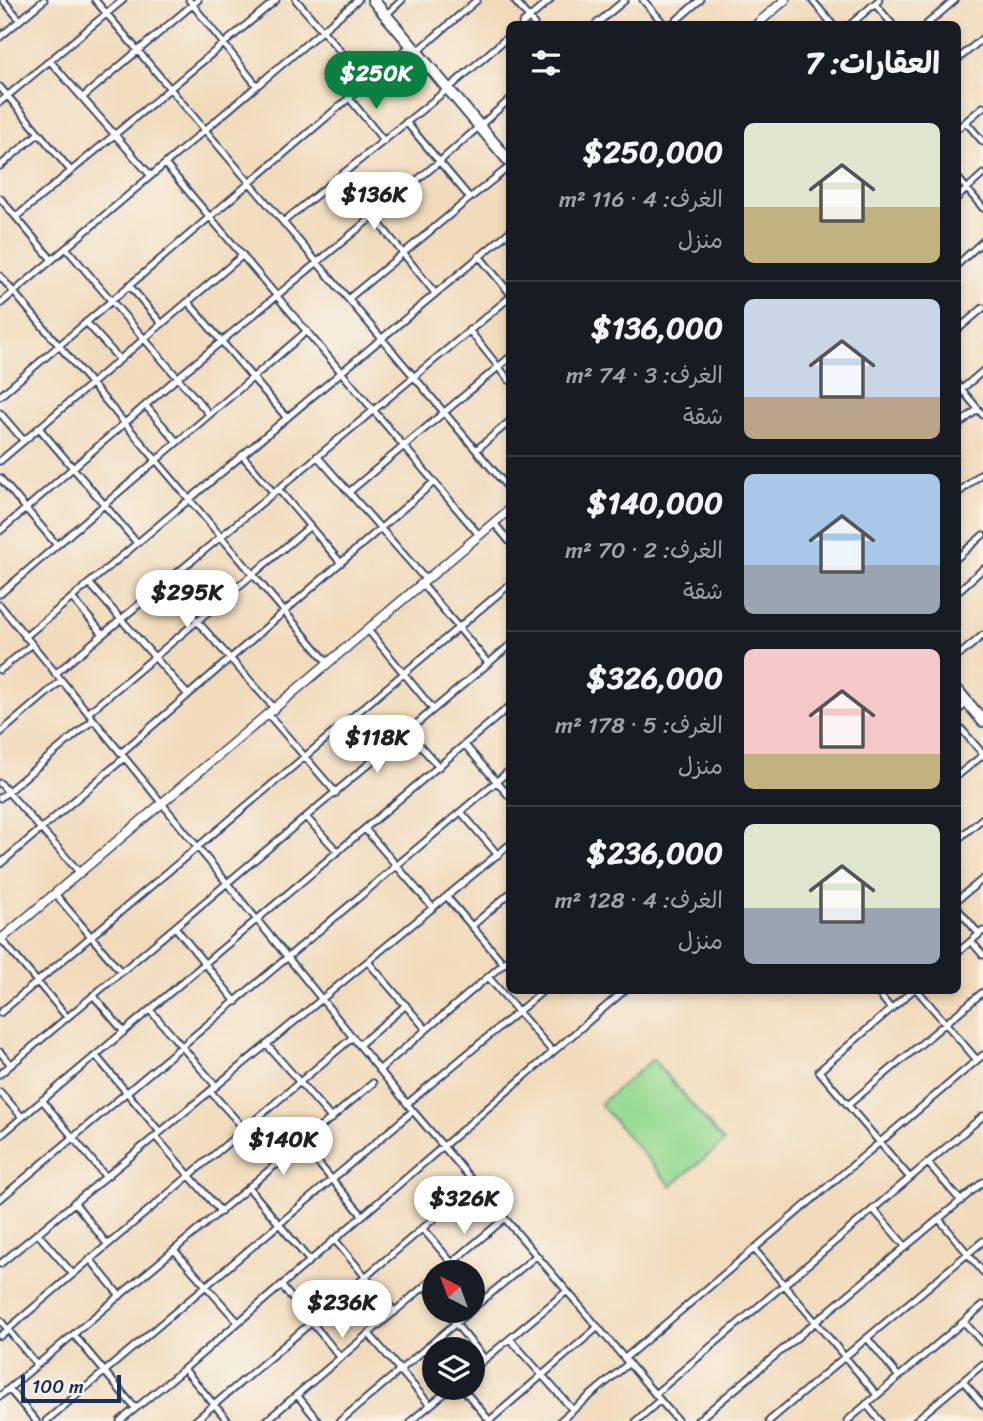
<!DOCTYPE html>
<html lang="ar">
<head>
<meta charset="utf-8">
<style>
  :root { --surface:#171b24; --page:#20242c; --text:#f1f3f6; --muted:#9ea1a6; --line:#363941; --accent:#0b8043 }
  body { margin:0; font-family:Sriracha,"Playpen Sans Arabic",sans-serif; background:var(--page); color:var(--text); direction:rtl; height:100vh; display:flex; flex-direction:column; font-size:26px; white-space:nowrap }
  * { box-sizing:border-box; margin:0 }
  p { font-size:23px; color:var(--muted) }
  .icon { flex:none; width:38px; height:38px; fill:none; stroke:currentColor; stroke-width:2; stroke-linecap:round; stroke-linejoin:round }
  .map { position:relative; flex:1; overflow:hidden; direction:ltr }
  .side { position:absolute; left:506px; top:21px; width:455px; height:973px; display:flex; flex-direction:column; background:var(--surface); border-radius:10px; box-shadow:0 4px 10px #0003; direction:rtl }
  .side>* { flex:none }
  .needle { width:46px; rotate:319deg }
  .buttons { position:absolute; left:422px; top:1260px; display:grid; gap:14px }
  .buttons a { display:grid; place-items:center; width:63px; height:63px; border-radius:50%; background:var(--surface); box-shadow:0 4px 10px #0003; font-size:35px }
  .scale { position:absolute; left:21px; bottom:18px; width:100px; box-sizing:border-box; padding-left:7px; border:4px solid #1b2f5e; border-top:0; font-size:19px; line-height:24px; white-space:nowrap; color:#1b2f5e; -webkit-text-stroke:5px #f7f3e8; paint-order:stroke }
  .price { position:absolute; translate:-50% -60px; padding:0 16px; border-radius:24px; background:#fff; color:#222; font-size:23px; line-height:46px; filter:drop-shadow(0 2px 4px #0008) }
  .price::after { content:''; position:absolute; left:50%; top:42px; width:21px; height:16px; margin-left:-10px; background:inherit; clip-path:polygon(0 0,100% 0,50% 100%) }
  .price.active { background:var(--accent); color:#fff }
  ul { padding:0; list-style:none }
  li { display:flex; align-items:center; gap:21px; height:175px; padding:0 21px }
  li+li { border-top:2px solid var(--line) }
  li span { display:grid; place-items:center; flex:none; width:196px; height:140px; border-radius:10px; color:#555 }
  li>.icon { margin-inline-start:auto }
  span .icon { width:84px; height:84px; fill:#fffc; stroke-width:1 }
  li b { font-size:30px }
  h2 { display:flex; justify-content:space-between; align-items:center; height:84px; padding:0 21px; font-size:30px }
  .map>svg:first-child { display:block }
</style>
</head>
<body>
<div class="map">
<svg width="983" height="1421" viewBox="0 0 983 1421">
  <rect width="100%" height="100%" fill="#f7f3e8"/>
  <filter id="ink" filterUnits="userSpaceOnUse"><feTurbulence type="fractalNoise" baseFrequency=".0143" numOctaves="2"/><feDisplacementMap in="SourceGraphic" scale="14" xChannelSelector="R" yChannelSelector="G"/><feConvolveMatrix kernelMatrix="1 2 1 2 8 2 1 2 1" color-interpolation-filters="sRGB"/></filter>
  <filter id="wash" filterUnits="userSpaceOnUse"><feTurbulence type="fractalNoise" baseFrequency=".00686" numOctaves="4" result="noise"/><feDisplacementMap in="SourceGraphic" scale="28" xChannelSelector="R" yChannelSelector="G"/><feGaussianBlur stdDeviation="1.57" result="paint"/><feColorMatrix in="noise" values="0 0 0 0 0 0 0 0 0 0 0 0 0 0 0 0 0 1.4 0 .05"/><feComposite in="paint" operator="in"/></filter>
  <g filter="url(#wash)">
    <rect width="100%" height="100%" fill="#f2dbbb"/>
    <path fill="#96da92" stroke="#588478" stroke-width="2" d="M653 1059 724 1142 671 1186 600 1104Z"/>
  </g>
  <g filter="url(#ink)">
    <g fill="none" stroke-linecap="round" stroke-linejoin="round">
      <defs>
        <path id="street" d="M3 0 20 20
          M95 0 509 489
          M189 0 257 86
          M296 0 367 82
          M514 0 534 24
          M643 0 664 24
          M812 0 832 24
          M875 4 892 24
          M387 14 402 0
          M522 24 550 0
          M596 24 625 0
          M672 24 700 0
          M851 24 879 0
          M927 24 955 0
          M0 37 44 0
          M418 51 477 0
          M957 60 983 38
          M50 61 151 176
          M0 87 71 171
          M83 97 198 0
          M349 98 384 141
          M0 102 123 0
          M966 122 983 142
          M957 129 983 107
          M165 164 479 535
          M0 166 39 133
          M341 176 435 293
          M957 177 983 208
          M0 198 52 260
          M470 198 509 167
          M957 198 983 174
          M16 217 276 0
          M283 222 449 88 509 36
          M66 248 209 414
          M479 256 509 292
          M957 265 983 241
          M0 276 328 663
          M129 285 162 324
          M348 299 470 198 406 122
          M188 302 287 418
          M0 304 358 0
          M86 322 120 360
          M469 330 509 380
          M957 330 983 308
          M957 384 983 415
          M962 389 983 371
          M0 396 410 46
          M146 406 177 442
          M0 413 24 441
          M957 426 978 409
          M39 428 137 543
          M476 450 509 422
          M242 455 273 492
          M317 456 426 580
          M0 461 243 255
          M0 478 56 544
          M278 489 341 563
          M349 492 509 358
          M957 494 983 472
          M494 523 509 541
          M0 531 177 378 439 162 509 100
          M957 558 983 535
          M166 582 197 621 275 709
          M89 583 188 695
          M422 584 488 663
          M957 592 983 569
          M0 594 307 331
          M72 598 103 634
          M0 605 413 1111 678 1421
          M368 630 433 709
          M25 637 509 232
          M957 657 983 635
          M0 670 31 645
          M55 674 509 298
          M957 711 968 703
          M88 713 309 527
          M268 714 336 793
          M957 724 983 754
          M408 732 439 767
          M0 733 61 681
          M465 745 509 796
          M121 753 434 482
          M957 776 983 755
          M0 783 80 873
          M0 798 93 720
          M461 812 498 855
          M306 817 338 852
          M365 829 433 908
          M957 840 983 818
          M0 864 124 758
          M56 895 121 972
          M447 897 504 964
          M957 900 983 879
          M957 908 979 934
          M472 926 509 894
          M175 927 236 1002
          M1 939 67 1017
          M971 941 983 955
          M957 953 983 931
          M368 962 426 1029
          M489 978 553 1052
          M876 990 891 1009
          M917 990 977 1060
          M93 995 124 1032
          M150 1010 216 1086
          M0 1013 509 585
          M267 1045 332 1119
          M359 1045 406 1005
          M0 1052 11 1065
          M96 1056 160 1132
          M379 1070 509 959
          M0 1074 509 646
          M210 1091 277 1165
          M0 1092 22 1117
          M42 1100 105 1176
          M407 1104 544 990
          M848 1105 983 992
          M0 1136 509 707
          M155 1136 221 1212
          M302 1144 362 1215
          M928 1163 961 1201
          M910 1178 819 1071 913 990
          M249 1188 309 1260
          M0 1199 509 771
          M74 1202 107 1244
          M874 1210 906 1247
          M939 1219 983 1272
          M422 1228 452 1263
          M37 1233 72 1273
          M334 1239 395 1312
          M754 1249 877 1395
          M175 1251 237 1321
          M90 1259 120 1296
          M0 1264 509 845
          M441 1272 504 1219
          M281 1285 341 1358
          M425 1286 434 1297
          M472 1309 536 1256
          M445 1311 485 1359
          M0 1320 37 1365
          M964 1322 983 1343
          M369 1334 430 1405
          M74 1335 135 1408
          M0 1336 353 1037
          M510 1339 573 1410
          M625 1358 983 1055
          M184 1369 228 1421
          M472 1370 567 1291
          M899 1377 867 1338 983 1241
          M963 1381 983 1405
          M462 1388 490 1421
          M9 1389 36 1421
          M655 1394 983 1116
          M297 1395 318 1421
          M0 1396 373 1083
          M866 1404 880 1421
          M46 1421 413 1111
          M120 1421 184 1369 625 990
          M195 1421 475 1184
          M266 1421 434 1278
          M340 1421 470 1311
          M411 1421 451 1388
          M489 1421 598 1327
          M560 1421 629 1363
          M636 1421 660 1400
          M697 1421 983 1182
          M769 1421 867 1338
          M847 1421 983 1305
          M915 1421 983 1364"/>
        <path id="secondary" d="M757 24 785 0
          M0 940 509 510"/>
        <path id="highway" d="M373 0 509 161
          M957 690 983 721"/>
      </defs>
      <use href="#street" stroke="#3b496c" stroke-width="9"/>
      <use href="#secondary" stroke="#3b496c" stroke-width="11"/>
      <use href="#highway" stroke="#3b496c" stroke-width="14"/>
      <use href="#street" stroke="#fff" stroke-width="5"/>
      <use href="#secondary" stroke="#fff" stroke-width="8"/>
      <use href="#highway" stroke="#fff" stroke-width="10"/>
    </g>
  </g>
</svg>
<div class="buttons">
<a><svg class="needle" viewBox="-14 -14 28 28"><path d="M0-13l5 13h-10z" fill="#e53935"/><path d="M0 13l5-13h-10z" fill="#9ea1a6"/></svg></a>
<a><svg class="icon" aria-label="layers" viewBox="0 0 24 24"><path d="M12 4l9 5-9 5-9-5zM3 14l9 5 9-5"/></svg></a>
</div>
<div class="scale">100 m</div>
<b class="price active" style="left:376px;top:111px">$250K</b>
<b class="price" style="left:374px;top:232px">$136K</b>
<b class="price" style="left:187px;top:630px">$295K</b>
<b class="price" style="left:377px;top:775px">$118K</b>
<b class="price" style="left:283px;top:1177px">$140K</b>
<b class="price" style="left:464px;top:1236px">$326K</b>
<b class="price" style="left:342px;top:1340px">$236K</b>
<section class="side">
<h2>العقارات: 7<svg class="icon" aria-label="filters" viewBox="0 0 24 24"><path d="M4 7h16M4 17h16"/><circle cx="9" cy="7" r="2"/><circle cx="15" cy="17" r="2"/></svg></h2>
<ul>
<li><span style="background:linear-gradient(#dfe7d0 60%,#c2b280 0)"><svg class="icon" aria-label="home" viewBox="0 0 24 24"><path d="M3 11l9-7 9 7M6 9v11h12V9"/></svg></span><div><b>$250,000</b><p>الغرف: 4 · 116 m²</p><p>منزل</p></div></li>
<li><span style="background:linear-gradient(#c9d6e8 70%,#b9a48a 0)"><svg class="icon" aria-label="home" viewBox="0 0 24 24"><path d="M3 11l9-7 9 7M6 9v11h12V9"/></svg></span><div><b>$136,000</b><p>الغرف: 3 · 74 m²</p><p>شقة</p></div></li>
<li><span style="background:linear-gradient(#a9c7e8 65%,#9aa5b1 0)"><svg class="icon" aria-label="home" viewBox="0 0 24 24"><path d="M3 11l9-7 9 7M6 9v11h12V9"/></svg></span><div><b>$140,000</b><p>الغرف: 2 · 70 m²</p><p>شقة</p></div></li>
<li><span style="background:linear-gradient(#f6c9c9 75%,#c2b280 0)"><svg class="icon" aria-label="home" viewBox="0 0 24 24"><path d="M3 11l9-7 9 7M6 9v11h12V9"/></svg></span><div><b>$326,000</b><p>الغرف: 5 · 178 m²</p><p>منزل</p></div></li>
<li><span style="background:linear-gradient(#dfe7d0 60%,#9aa5b1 0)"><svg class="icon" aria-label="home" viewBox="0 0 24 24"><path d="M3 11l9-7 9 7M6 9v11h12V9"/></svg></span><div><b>$236,000</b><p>الغرف: 4 · 128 m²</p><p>منزل</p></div></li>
</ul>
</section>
</div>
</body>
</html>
